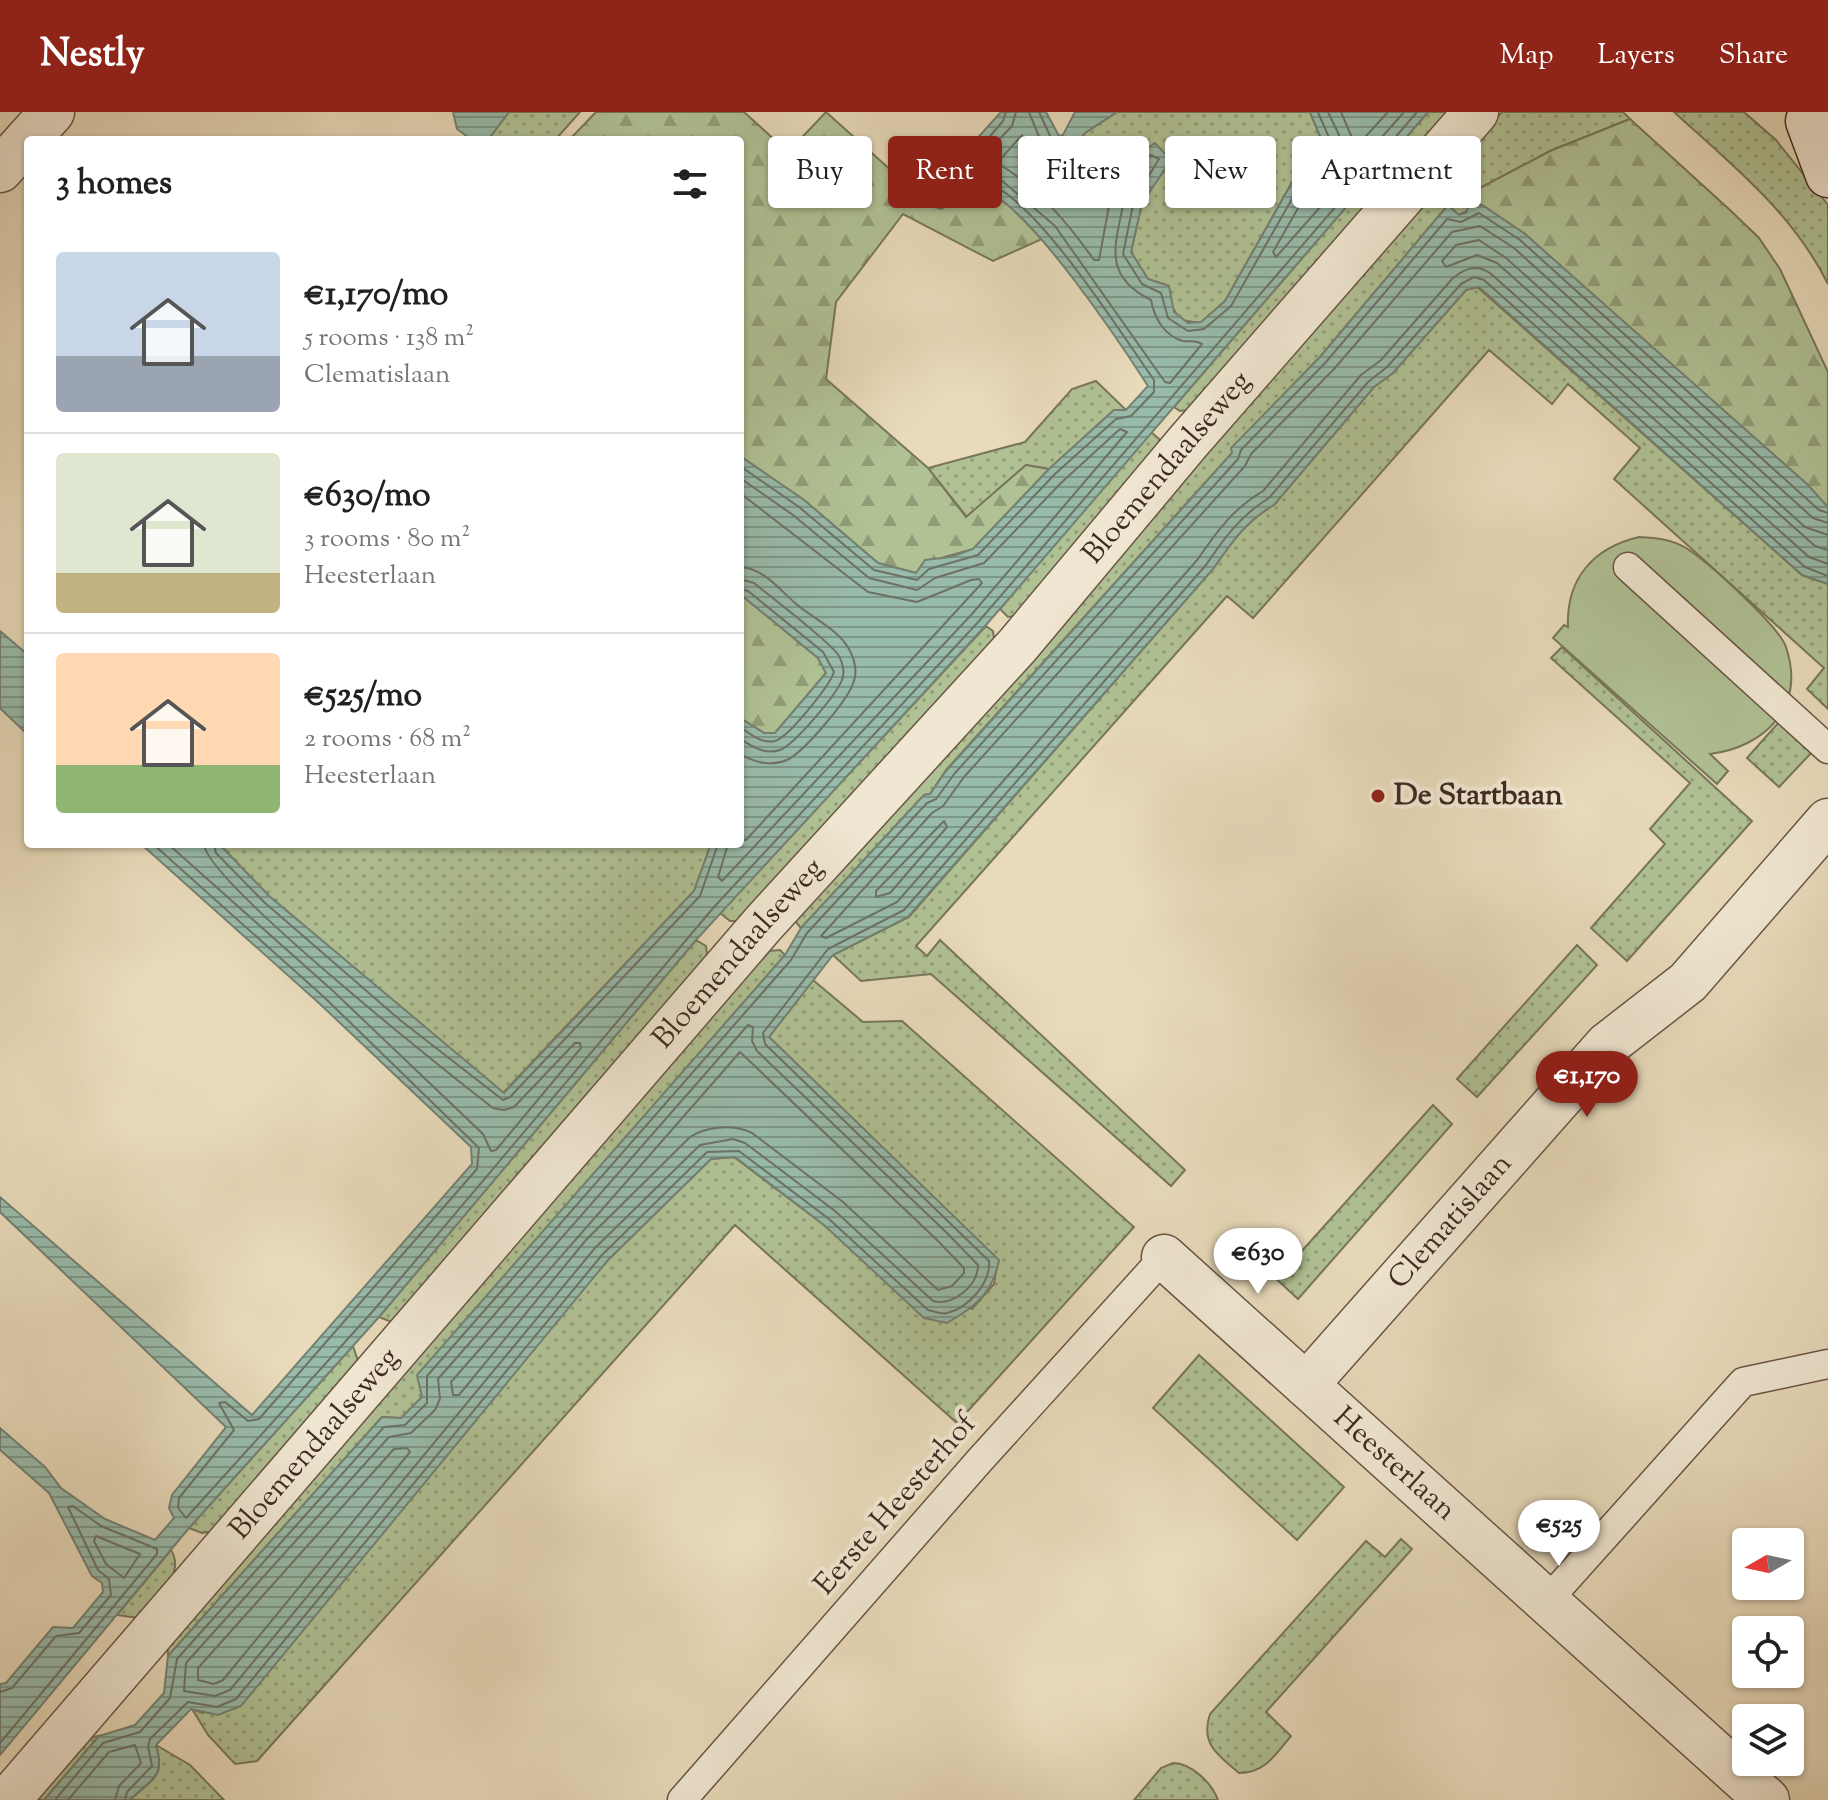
<!DOCTYPE html>
<html lang="en">
<head>
<meta charset="utf-8">
<style>
  :root { --surface:#fff; --page:#f6f6f6; --text:#202124; --muted:#757577; --line:#e0e0e0; --accent:#8f2418 }
  body { margin:0; font-family:"Sorts Mill Goudy",serif; background:var(--page); color:var(--text); height:100vh; display:flex; flex-direction:column; font-size:30px; white-space:nowrap }
  * { box-sizing:border-box; margin:0 }
  p { font-size:26px; color:var(--muted) }
  .icon { flex:none; width:44px; height:44px; fill:none; stroke:currentColor; stroke-width:2; stroke-linecap:round; stroke-linejoin:round }
  .map { position:relative; flex:1; overflow:hidden }
  .panel { position:absolute; left:24px; top:24px; width:720px; height:712px; display:flex; flex-direction:column; background:var(--surface); border-radius:8px; box-shadow:0 2px 6px #0004 }
  .panel>* { flex:none }
  .banner { position:absolute; left:768px; top:24px; width:760px; height:72px; display:flex; gap:16px }
  .needle { width:52px; rotate:261deg }
  .fabs { position:absolute; left:1732px; top:1416px; display:grid; gap:16px }
  .fabs a { display:grid; place-items:center; width:72px; height:72px; border-radius:8px; background:var(--surface); box-shadow:0 2px 6px #0004; font-size:40px }
  .price { position:absolute; translate:-50% -68px; padding:0 18px; border-radius:28px; background:#fff; color:#222; font-size:26px; line-height:52px; filter:drop-shadow(0 2px 4px #0008) }
  .price::after { content:''; position:absolute; left:50%; top:48px; width:24px; height:18px; margin-left:-12px; background:inherit; clip-path:polygon(0 0,100% 0,50% 100%) }
  .price.active { background:var(--accent); color:#fff }
  ul { padding:0; list-style:none }
  li { display:flex; align-items:center; gap:24px; height:200px; padding:0 32px }
  li+li { border-top:2px solid var(--line) }
  li span { display:grid; place-items:center; flex:none; width:224px; height:160px; border-radius:8px; color:#555 }
  li>.icon { margin-inline-start:auto }
  span .icon { width:96px; height:96px; fill:#fffc; stroke-width:1 }
  li b { font-size:34px }
  h2 { display:flex; justify-content:space-between; align-items:center; height:96px; padding:0 32px; font-size:34px }
  .chip { padding:0 28px; border-radius:8px; background:var(--surface); box-shadow:0 2px 6px #0004; font-size:28px; line-height:72px }
  .chip.active { background:var(--accent); color:#fff }
  header { display:flex; align-items:center; gap:48px; box-sizing:border-box; height:112px; padding:0 40px; background:var(--accent); color:#fff }
  header strong { font-size:38px }
  nav { display:flex; gap:44px; margin-inline-start:auto; font-size:28px }
  .map>svg:first-child { display:block }
</style>
</head>
<body>
<header>
<strong>Nestly</strong>
<nav><a>Map</a><a>Layers</a><a>Share</a></nav>
</header>
<div class="map">
<svg width="1828" height="1688" viewBox="0 0 1828 1688">
  <defs>
    <pattern id="grass-dots" width="8" height="8" patternUnits="userSpaceOnUse" patternTransform="scale(2)"><rect width="8" height="8" fill="#b0c194"/><path d="M2 2h.1M6 6h.1" fill="none" stroke="#919d78" stroke-width="1.8" stroke-linecap="round"/></pattern>
    <pattern id="forest-firs" width="22" height="20" patternUnits="userSpaceOnUse" patternTransform="scale(2)"><rect width="22" height="20" fill="#b0c194"/><path d="M5 1l3.5 6h-7zM16 11l3.5 6h-7z" fill="#919d78"/></pattern>
    <pattern id="water-rules" width="6" height="5" patternUnits="userSpaceOnUse" patternTransform="scale(2)"><rect width="6" height="5" fill="#98bbaa"/><path d="M0 2.5h6" fill="none" stroke="#7d988a"/></pattern>
  </defs>
  <rect width="100%" height="100%" fill="#e8daba"/>
  <filter id="stains"><feTurbulence type="fractalNoise" baseFrequency=".0025" numOctaves="4"/><feColorMatrix values="0 0 0 0 .2 0 0 0 0 .09 0 0 0 0 .02 0 0 0 .5 -.17"/></filter>
  <radialGradient id="worn" r=".72"><stop offset=".6" stop-color="#630" stop-opacity="0"/><stop offset="1" stop-color="#630" stop-opacity=".3"/></radialGradient>
  <path fill="url(#grass-dots)" stroke="#78765a" stroke-width="2" d="M509 0H580L555 28H472L490 25Z
    M1117 0H1310L1322 29 1317 40 1303 51 1225 189 1201 211 1180 208 1170 191 1169 174 1148 167 1131 140 1142 91 1170 47 1136 43 1118 61 1098 63 1074 45 1072 36 1085 21Z
    M1428 0H1457L1197 296 1180 299 1174 295Z
    M1502 0H1623L1630 7 1550 39 1448 93 1320 245 1232 336V341L946 658 930 682 924 683 801 816 794 808Z
    M1674 0H1744L1776 28 1828 93V172C1792 100 1732 53 1674 0Z
    M1475 173 1802 463 1828 472V597L1807 577 1824 556 1614 367 1640 336 1568 272 1552 292 1489 238 1253 506 1227 484 916 834 927 844 940 828 1185 1058 1171 1074 931 862 861 869 833 843 909 805 1213 457C1231 431 1246 409 1274 393L1374 275 1393 261 1466 178Z
    M1096 269 1126 298H1114L1049 357 1026 353 967 405 928 356 1025 330 1072 277Z
    M1151 320 1159 327 1158 343 1022 503 1008 505 1000 497Z
    M986 514 993 519 995 534 742 809H730L720 801Z
    M1562 535 1752 709 1627 849 1591 816 1665 732 1650 717 1690 671 1551 546Z
    M1780 609 1813 639 1779 675 1747 646Z
    M219 732H711L694 779 503 981 269 784Z
    M696 828 706 834 708 850 392 1210 379 1205Z
    M1577 833 1597 853 1477 985 1457 967Z
    M780 838 785 843 418 1263 422 1285 401 1306 382 1305 168 1544 167 1519 769 839Z
    M813 868 863 910 902 909 1134 1115 957 1311 735 1113 257 1649 235 1652 208 1623 192 1597 203 1601 608 1148 711 1047 734 1045 824 1113 972 1197 994 1172 998 1148 769 925Z
    M1433 993 1452 1012 1298 1187 1246 1139 1259 1123 1291 1151Z
    M353 1234 359 1252 214 1419 202 1421 189 1416Z
    M1199 1243 1344 1375 1297 1428 1153 1296Z
    M1401 1427 1412 1437 1266 1600 1291 1624C1275 1643 1265 1661 1239 1661 1218 1643 1200 1632 1210 1602L1366 1429 1385 1445Z
    M171 1438C187 1463 153 1489 138 1506L117 1503Z
    M99 1624 44 1688H24L81 1627Z
    M156 1633 190 1653 224 1688H130C152 1667 166 1665 156 1633Z
    M1173 1651C1191 1651 1212 1671 1218 1688H1134L1161 1656Z"/>
  <path fill="url(#forest-firs)" stroke="#78765a" stroke-width="2" d="M596 0H744L788 40 826 0 931 94 941 97C951 91 964 82 975 79 998 75 1027 113 1042 127L993 149 903 102 836 190 826 267 928 356 966 405 1026 353 1049 357 973 437 931 449 916 461 878 451 804 388 740 344V28H569Z
    M1630 7 1731 99 1759 126 1780 157 1828 260V395L1525 122 1482 93 1458 103 1448 93 1550 39Z
    M740 482 818 546 826 561 775 621H764L740 606Z"/>
  <path fill="#b0c194" stroke="#78765a" stroke-width="2" d="M1639 425C1656 426 1671 427 1686 436 1708 450 1778 513 1786 535 1806 595 1765 635 1710 642L1728 659 1717 672 1553 526 1564 513 1568 515C1566 468 1592 436 1639 425Z"/>
  <path fill="url(#water-rules)" stroke="#748173" stroke-width="2" d="M453 0H509L490 25 472 28 457 17Z
    M1001 0H1046L1059 24 1063 23 1075 0H1117L1085 21 1072 36 1078 51C1118 74 1122 51 1155 31L1171 48 1142 91 1131 140 1148 167 1169 174 1174 200 1188 211 1201 210 1225 189 1303 51 1317 40 1322 29 1310 0H1428L986 513 696 828 379 1205 189 1416 0 1643V1572L6 1571 53 1515 73 1516 103 1480 102 1471 92 1464 49 1381 0 1338V1316L45 1355 61 1376 105 1407 155 1428 174 1406 169 1396 172 1383 226 1315 0 1100V1085L252 1303 472 1052 471 1035 320 892 141 732H219L269 784 504 981 694 779 711 732H740V606L764 621H775L826 561 818 546 740 482V344L804 388 878 451 916 461 925 448 951 445 973 437 1049 357 1114 298H1126L1148 274C1123 235 1027 91 986 80 971 77 954 90 941 97L923 86Z
    M1448 93 1459 103 1466 101 1469 93H1482L1525 122 1807 372 1828 395V472L1802 463 1479 175 1466 178 1393 261 1374 275 1274 393C1246 409 1231 431 1213 457L908 805 833 843 769 925 999 1148C993 1181 975 1195 947 1211L924 1206 824 1113 735 1045 711 1047 608 1148 241 1594 218 1603 191 1597 156 1633C165 1666 153 1665 130 1688H44L99 1624 135 1613 164 1581 168 1544 382 1305 401 1306 422 1285 417 1263 785 843 801 816 924 683 930 682 946 659 1232 341 1231 336 1320 245Z
    M0 519 28 543V623L0 596Z"/>
  <g fill="none" stroke-linecap="round" stroke-linejoin="round">
    <path stroke="#6c7266" stroke-width="2" d="M1016 0 1012 14 974 54V59L1000 67 1055 114 1165 270 1170 271 1202 232C1196 228 1191 230 1183 229 1164 224 1154 205 1151 188 1097 161 1119 126 1125 81L1094 80 1067 65 1055 42 1042 32 1029 0
      M1039 0 1052 28 1064 34C1068 58 1095 80 1121 68 1132 63 1140 49 1151 43L1159 47 1134 88 1123 142 1142 172 1161 181 1168 206 1188 219 1204 217 1231 194 1309 57 1324 45 1330 28 1318 0
      M1328 0 1339 23 1338 37 1331 52 1317 63 1273 140 1276 145 1404 0
      M1341 0 1356 35 1388 0
      M1022 23 1059 74 1087 90 1109 94 1099 148H1094C1067 110 1037 74 997 51Z
      M740 354 799 395 874 458 917 468 929 457 978 443 1055 362 1116 307 1131 304 1154 280V268C1120 220 1043 98 994 74 976 66 958 78 942 87L938 85 1003 9 1006 0
      M740 381 868 480 917 490 971 468 979 467 982 471 746 728H740
      M1828 411 1813 406 1514 136 1480 114 1452 120 1334 257 1251 342 1245 354 964 665 943 694 932 701 821 824 826 826 897 790 1198 447C1217 419 1234 396 1263 379L1361 263 1381 248 1453 166C1466 156 1476 152 1490 161L1809 445 1828 452
      M1828 423 1805 415 1506 146 1479 128 1456 133 1442 149 1446 155 1477 143 1497 151 1815 434 1828 438
      M740 455C763 456 779 477 795 491 812 506 840 518 850 539 855 548 857 560 854 569 849 587 804 640 787 648 771 655 754 650 740 642
      M740 467 754 471C771 485 832 531 839 544 843 551 845 561 842 568 836 583 795 632 780 638 765 643 753 635 740 627
      M740 477 748 479 823 540 834 560C830 573 789 625 775 629 761 632 751 622 740 615
      M944 709 947 715 890 781 876 785V779Z
      M153 732 325 886 479 1036 477 1057 259 1307 248 1309 225 1290 219 1291 234 1318 179 1386 178 1396 186 1406 373 1199 714 795 980 508 1417 0
      M168 732 332 878 483 1022 491 1039 496 1038 581 936 580 931H575L514 995 504 998 493 996C450 963 206 769 204 732
      M214 732 216 741 264 790 400 908 503 988 510 985 700 784 718 732
      M728 732 718 765 722 769 972 502 1127 320 1120 317 1062 370 984 451 935 466 917 478 869 466 793 403 740 366
      M748 913 753 915 752 929 757 939 948 1122 978 1153C978 1174 953 1194 933 1189L835 1099 745 1031 733 1027 700 1033 595 1136 230 1578 215 1584 184 1579 186 1551 389 1325 411 1321 435 1298 440 1287 438 1267Z
      M740 940 939 1130 964 1156V1161L952 1174 938 1178 843 1090 752 1021C734 1012 707 1014 690 1025L586 1128 459 1283H453L451 1270Z
      M394 1337 407 1336 410 1340 223 1568 214 1572 198 1568V1556Z
      M96 1424 140 1442 124 1466 106 1452 94 1429Z
      M0 1580 12 1576 56 1524 79 1521 111 1483 109 1467 98 1458 68 1395 73 1394 101 1414 157 1437V1442L0 1631
      M55 1688 103 1631 140 1620 170 1586 177 1547 384 1315 405 1313 427 1291V1264L791 848 807 821 927 691 936 687 955 661 1238 347 1241 338 1326 250 1447 107 1461 110 1479 101 1520 128 1819 398 1828 401
      M68 1688 109 1640 135 1633 141 1651 119 1674 115 1688
      M125 1688 127 1680 152 1654 148 1634 150 1627 188 1590 217 1595 236 1587 602 1143 707 1040 739 1039 829 1107 928 1198C934 1199 942 1203 947 1201 969 1196 991 1170 989 1149L765 932 763 921 828 837 904 798 1206 453C1225 425 1241 403 1269 386L1368 270 1387 255 1461 172 1474 165 1484 168 1805 455 1828 464"/>
    <defs>
      <path id="lane" d="M1628 455 1828 637
        M1546 1490 1743 1270 1828 1252
        M682 1688 980 1348 1164 1145"/>
      <g id="street">
        <path d="M0 58 52 0"/>
        <path id="s1" d="M1164 1145 1767 1688"/>
        <path id="s2" d="M1306 1273 1607 933 1688 870 1828 709"/>
        <path id="s3" d="M8 1688 763 812 1018 533 1188 330 1476 0"/>
      </g>
      <path id="secondary" d="M1808 9 1828 63"/>
    </defs>
    <use href="#lane" stroke="#695647" stroke-width="31"/>
    <use href="#street" stroke="#695647" stroke-width="47"/>
    <use href="#secondary" stroke="#3f2a21" stroke-width="47"/>
    <use href="#lane" stroke="#f0e7d2" stroke-width="28"/>
    <use href="#street" stroke="#f0e7d2" stroke-width="44"/>
    <use href="#secondary" stroke="#f0e7d2" stroke-width="44"/>
  </g>
  <circle fill="#8f2418" stroke="#f0e7d2" stroke-width="3" cx="1378" cy="684" r="8"/>
  <g text-anchor="middle" dominant-baseline="central" stroke-width="8" stroke-linejoin="round" paint-order="stroke">
    <g font-size="30" fill="#3f2a21" stroke="#f0e7d2">
      <text stroke="none"><textPath href="#s3" startOffset="1766">Bloemendaalseweg</textPath></text>
      <text stroke="none"><textPath href="#s3" startOffset="1118">Bloemendaalseweg</textPath></text>
      <text stroke="none"><textPath href="#s2" startOffset="218">Clematislaan</textPath></text>
      <text stroke="none"><textPath href="#s3" startOffset="470">Bloemendaalseweg</textPath></text>
      <text stroke="none"><textPath href="#s1" startOffset="310">Heesterlaan</textPath></text>
      <text transform="translate(896 1393) rotate(-49)">Eerste Heesterhof</text>
    </g>
    <g font-size="30" font-weight="bold" fill="#3f2a21" stroke="#f0e7d2" text-anchor="start">
      <text x="1394" y="684">De Startbaan</text>
    </g>
  </g>
  <rect width="100%" height="100%" filter="url(#stains)"/>
  <rect width="100%" height="100%" fill="url(#worn)"/>
</svg>
<div class="fabs">
<a><svg class="needle" viewBox="-14 -14 28 28"><path d="M0-13l5 13h-10z" fill="#e53935"/><path d="M0 13l5-13h-10z" fill="#757577"/></svg></a>
<a><svg class="icon" aria-label="locate" viewBox="0 0 24 24"><circle cx="12" cy="12" r="6"/><path d="M12 2v4M12 18v4M2 12h4M18 12h4"/></svg></a>
<a><svg class="icon" aria-label="layers" viewBox="0 0 24 24"><path d="M12 4l9 5-9 5-9-5zM3 14l9 5 9-5"/></svg></a>
</div>
<b class="price active" style="left:1587px;top:1007px">€1,170</b>
<b class="price" style="left:1258px;top:1184px">€630</b>
<b class="price" style="left:1559px;top:1456px">€525</b>
<div class="banner">
<a class="chip">Buy</a>
<a class="chip active">Rent</a>
<a class="chip">Filters</a>
<a class="chip">New</a>
<a class="chip">Apartment</a>
</div>
<section class="panel">
<h2>3 homes<svg class="icon" aria-label="filters" viewBox="0 0 24 24"><path d="M4 7h16M4 17h16"/><circle cx="9" cy="7" r="2"/><circle cx="15" cy="17" r="2"/></svg></h2>
<ul>
<li><span style="background:linear-gradient(#c9d6e8 65%,#9aa5b1 0)"><svg class="icon" aria-label="home" viewBox="0 0 24 24"><path d="M3 11l9-7 9 7M6 9v11h12V9"/></svg></span><div><b>€1,170/mo</b><p>5 rooms · 138 m²</p><p>Clematislaan</p></div></li>
<li><span style="background:linear-gradient(#dfe7d0 75%,#c2b280 0)"><svg class="icon" aria-label="home" viewBox="0 0 24 24"><path d="M3 11l9-7 9 7M6 9v11h12V9"/></svg></span><div><b>€630/mo</b><p>3 rooms · 80 m²</p><p>Heesterlaan</p></div></li>
<li><span style="background:linear-gradient(#ffd9b3 70%,#8fb573 0)"><svg class="icon" aria-label="home" viewBox="0 0 24 24"><path d="M3 11l9-7 9 7M6 9v11h12V9"/></svg></span><div><b>€525/mo</b><p>2 rooms · 68 m²</p><p>Heesterlaan</p></div></li>
</ul>
</section>
</div>
</body>
</html>
